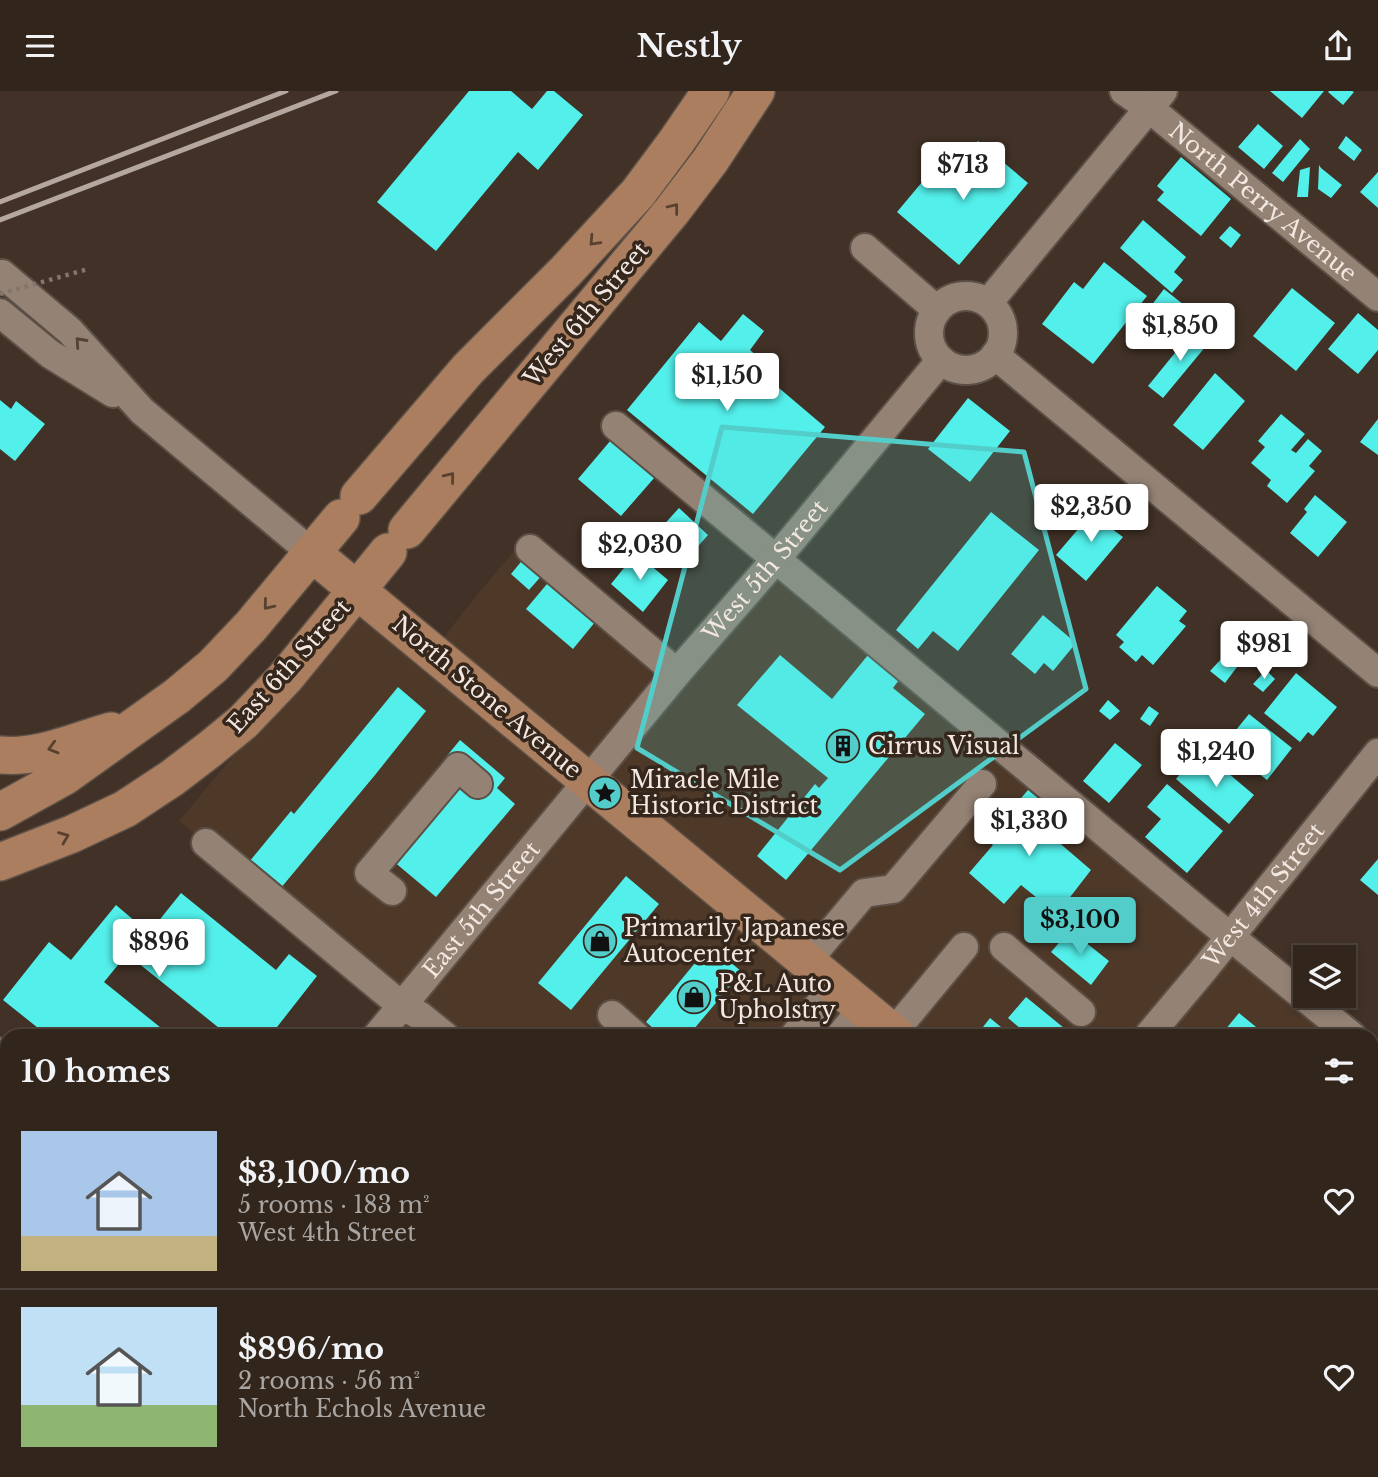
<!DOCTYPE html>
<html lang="en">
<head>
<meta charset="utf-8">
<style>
  :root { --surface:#31251c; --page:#3d3129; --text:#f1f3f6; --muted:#a8a5a3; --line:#4c423b; --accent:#53cdc9 }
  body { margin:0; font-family:"Libre Baskerville",serif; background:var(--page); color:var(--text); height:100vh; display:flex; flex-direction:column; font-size:26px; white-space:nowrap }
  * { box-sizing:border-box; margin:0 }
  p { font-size:23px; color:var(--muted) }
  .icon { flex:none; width:38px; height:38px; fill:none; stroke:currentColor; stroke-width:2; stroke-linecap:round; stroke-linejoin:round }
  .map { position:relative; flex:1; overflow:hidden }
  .sheet { position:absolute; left:0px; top:938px; width:1379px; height:448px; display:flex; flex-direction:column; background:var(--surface); border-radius:21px 21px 0 0; box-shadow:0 4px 10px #0003,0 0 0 2px var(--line) }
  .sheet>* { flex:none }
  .tools { position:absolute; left:1293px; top:854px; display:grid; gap:14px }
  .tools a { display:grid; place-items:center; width:63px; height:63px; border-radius:0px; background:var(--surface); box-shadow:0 4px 10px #0003,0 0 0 2px var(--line); font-size:35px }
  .price { position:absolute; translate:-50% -60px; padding:0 16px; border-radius:7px; background:#fff; color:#222; font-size:23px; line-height:46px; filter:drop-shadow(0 2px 4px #0008) }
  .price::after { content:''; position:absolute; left:50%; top:42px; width:21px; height:16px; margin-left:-10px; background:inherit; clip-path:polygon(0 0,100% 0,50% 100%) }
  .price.selected { background:var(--accent); color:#111 }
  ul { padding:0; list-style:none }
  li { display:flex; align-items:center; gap:21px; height:175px; padding:0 21px }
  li+li { border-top:2px solid var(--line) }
  li span { display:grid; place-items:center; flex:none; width:196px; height:140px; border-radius:0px; color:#555 }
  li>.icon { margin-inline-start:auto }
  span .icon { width:84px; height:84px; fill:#fffc; stroke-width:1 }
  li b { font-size:30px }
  h2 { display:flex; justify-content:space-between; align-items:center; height:84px; padding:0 21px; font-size:30px }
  header { display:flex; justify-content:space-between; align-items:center; height:91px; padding:0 21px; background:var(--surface); font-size:32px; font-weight:600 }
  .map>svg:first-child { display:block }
</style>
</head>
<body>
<header><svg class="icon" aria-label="menu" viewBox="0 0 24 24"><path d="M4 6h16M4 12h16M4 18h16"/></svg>Nestly<svg class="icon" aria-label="share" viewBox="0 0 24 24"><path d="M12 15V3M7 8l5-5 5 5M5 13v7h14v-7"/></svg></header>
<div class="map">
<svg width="1378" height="1386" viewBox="0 0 1378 1386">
  <rect width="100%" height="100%" fill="#413126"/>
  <path fill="#4e3929" d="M528 443 685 572 776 468 1352 945H445L399 912 179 730 366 506 433 561 463 521Z
    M1372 962 1378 967V1386H977L969 1379H1372Z"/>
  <path fill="#53f0eb" d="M469 0H511L532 18 547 0H554L583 24 538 79 518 61 436 160 377 111Z
    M1270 0H1324L1302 27Z
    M1329 0H1352L1354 1 1343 14 1328 1Z
    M1258 33 1283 55 1264 78 1238 56Z
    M1346 45 1362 59 1354 70 1338 57Z
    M1300 48 1310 58 1283 91 1272 82Z
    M978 50 1028 92 959 174 897 121 933 78 945 89Z
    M1181 66 1231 108 1201 145 1157 109 1164 101 1157 95Z
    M1319 74 1321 77 1342 94 1331 107 1318 98Z
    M1310 76 1308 106H1297L1300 79Z
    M1378 81V117L1360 101Z
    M1143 129 1186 166 1174 181 1183 189 1172 202 1120 157Z
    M1230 135 1241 144 1231 157 1219 147Z
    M1104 171 1147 205 1093 273 1042 233 1074 191 1083 198Z
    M1292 197 1335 232 1296 280 1253 245Z
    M1164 198 1194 222 1184 235 1172 226 1160 242 1141 228Z
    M1358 222 1378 239V259L1358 283 1328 258Z
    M743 223 764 240 750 259 773 279 766 286 825 336 753 423 627 319 699 231 721 250Z
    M1196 236 1211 249 1163 307 1148 295Z
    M1215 282 1245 310 1203 359 1173 334Z
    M968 307 1010 340 970 391 928 358Z
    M0 309 11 318 16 310 45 333 15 370 0 358Z
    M1281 323 1305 343 1291 359 1296 362 1308 348 1322 360 1309 375 1315 380 1287 412 1267 395 1271 389 1251 372 1265 356 1258 350Z
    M1378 328V364L1360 351Z
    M611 349 655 386 621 425 578 388Z
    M1315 404 1347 431 1318 466 1290 442 1307 421 1304 418Z
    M1098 415 1118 431 1112 438 1123 446 1086 490 1056 464Z
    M679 417 708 444 680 476 650 449Z
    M991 421 1039 459 958 560 933 540 918 558 896 539Z
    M636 462 668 489 643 521 611 493Z
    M525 466 544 482 529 499 511 483Z
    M552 487 600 525 573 558 526 518Z
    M1157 495 1187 520 1179 530 1186 535 1153 574 1142 564 1136 571 1119 556 1124 551 1116 544Z
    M1043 524 1076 552 1053 580 1044 572 1035 583 1011 563Z
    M780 564 832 608 868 564 899 589 893 597 925 623 786 789 757 765 815 693 819 697 828 687 737 614Z
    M1224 565 1237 576 1225 592 1210 580Z
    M1266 579 1275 588 1263 601 1253 593Z
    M1296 582 1337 616 1313 645 1308 641 1300 651 1264 622Z
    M398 596 426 620 375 684 280 798 249 771 291 720 294 723Z
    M1108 609 1120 620 1110 629 1099 620Z
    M1149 615 1159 622 1150 635 1140 628Z
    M1249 623 1292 657 1267 689 1223 655Z
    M460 649 505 687 497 697 515 713 436 806 374 754Z
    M1115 652 1142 674 1109 712 1083 690Z
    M1193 667 1208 679 1215 671 1254 704 1229 733 1176 688Z
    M1167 693 1223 740 1187 782 1145 746 1161 728 1147 716Z
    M1028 699 1055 721 1042 737 1091 779 1057 823 1021 794 1004 813 969 782 993 754 986 748Z
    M1378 768V804L1360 789Z
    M626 785 659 813 571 919 538 892Z
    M181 802 276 879 289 863 317 885 270 945H229L127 863 104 891 171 945H48L3 909 49 851 71 869 116 814 149 842Z
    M1070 839 1109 870 1091 894 1051 861Z
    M710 854 742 881 688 945H662L646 931Z
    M1026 906 1064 937 1057 945H1029L1008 927Z
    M1239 922 1267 945H1220Z
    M990 927 1012 945H976Z
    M1372 1167 1378 1172V1229L1375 1233 1372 1231Z
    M7 1209V1245L0 1240V1217Z
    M0 1268 7 1274V1312L3 1316 0 1314Z
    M103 1379H169L165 1383 169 1386H111Z
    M193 1379H271L265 1386H187Z
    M290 1379H334L329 1386H285Z
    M359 1379H392L394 1381 390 1386H353Z
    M618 1379H715L720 1383 717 1386H627Z
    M861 1379H930L924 1386H869Z
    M1025 1379H1059L1053 1386H1034Z
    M1165 1379H1264L1258 1386H1165L1161 1383Z
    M1270 1379H1344L1352 1386H1265Z"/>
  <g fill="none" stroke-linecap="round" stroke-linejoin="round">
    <defs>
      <g id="minor">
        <path id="s1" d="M1124 0 1149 17 1378 206"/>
        <path d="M865 157 937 219"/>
        <path d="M2 183 70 240 142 320 312 462"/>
        <circle cx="966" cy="242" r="37"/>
        <path d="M988 212 1163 0"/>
        <path d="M0 222 50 263 113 302"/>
        <path d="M995 264 1378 582"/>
        <path d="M616 335 1200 821 1352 945"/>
        <path d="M530 458 677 582"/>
        <path d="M206 752 402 915 419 924 445 945"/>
        <path d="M392 800 369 782 458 676 478 693"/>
        <path d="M1004 856 1081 921"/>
        <path d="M807 870 864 802 893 798 982 693"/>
        <path d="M612 924 636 945"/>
        <path d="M893 942 964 856"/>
        <path id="s2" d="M377 945 677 582 776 468 941 269"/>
        <path d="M794 945 835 894"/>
        <path d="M840 945 863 917"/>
        <path id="s3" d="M1148 945 1201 882 1378 662"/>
        <path d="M0 961 7 967"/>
        <path d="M1372 962 1378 967"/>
        <path d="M1372 1277 1378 1282"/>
        <path d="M0 1342 7 1348"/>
        <path d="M45 1379 54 1386"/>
        <path d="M503 1379 512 1386"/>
        <path d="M969 1379 977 1386"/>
        <path d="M11 1386 17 1379"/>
        <path d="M780 1386 786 1379"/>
        <path d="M1117 1386 1118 1379"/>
        <path d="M1140 1386 1146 1379"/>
      </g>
      <path id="major" d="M359 405 468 278 566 180 638 102 676 51 711 0
        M407 439 672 120 710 70 756 0
        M312 462 897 945
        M0 664C37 668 76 650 111 640
        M0 721 65 685 177 605 213 575 251 535 341 427
        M0 771 72 743 125 718 172 687 210 658 243 631 285 587 388 461
        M1372 1337 1378 1342"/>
    </defs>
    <use href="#minor" stroke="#5c4f45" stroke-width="32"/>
    <use href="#major" stroke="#5c4f45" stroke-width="40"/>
    <use href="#minor" stroke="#948275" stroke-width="28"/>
    <use href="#major" stroke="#aa7e5e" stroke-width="37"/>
    <path stroke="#b4a79f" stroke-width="5" d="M0 111 286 0
      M0 129 336 0"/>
    <path stroke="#83756b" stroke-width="4.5" stroke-dasharray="3.5 5" stroke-linecap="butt" d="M0 203 88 178"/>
  </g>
  <defs><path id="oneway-chevron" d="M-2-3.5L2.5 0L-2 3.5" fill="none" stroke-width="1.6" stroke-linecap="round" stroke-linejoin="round" transform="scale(1.75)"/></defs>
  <g stroke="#594130">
    <use href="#oneway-chevron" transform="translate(674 117) rotate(-52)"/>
    <use href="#oneway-chevron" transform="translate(594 150) rotate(133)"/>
    <use href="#oneway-chevron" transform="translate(450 386) rotate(-51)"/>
    <use href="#oneway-chevron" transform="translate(268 514) rotate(129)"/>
    <use href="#oneway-chevron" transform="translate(53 657) rotate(164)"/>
    <use href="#oneway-chevron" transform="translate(64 746) rotate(-22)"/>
  </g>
  <use stroke="#524237" href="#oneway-chevron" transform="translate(80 251) rotate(-132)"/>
  <path fill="#53cdc9" fill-opacity="0.2" stroke="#53cdc9" stroke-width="5" stroke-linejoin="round" d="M722 336 1024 361 1086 598 840 779 637 657Z"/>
  <defs>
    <symbol id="building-disc" viewBox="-11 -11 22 22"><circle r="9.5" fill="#53cdc9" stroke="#36271c"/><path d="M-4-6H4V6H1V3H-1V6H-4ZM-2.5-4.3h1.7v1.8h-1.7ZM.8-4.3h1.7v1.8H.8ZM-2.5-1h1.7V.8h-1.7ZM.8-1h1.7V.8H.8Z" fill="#111"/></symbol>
    <symbol id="sight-disc" viewBox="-11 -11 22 22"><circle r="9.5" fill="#53cdc9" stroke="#36271c"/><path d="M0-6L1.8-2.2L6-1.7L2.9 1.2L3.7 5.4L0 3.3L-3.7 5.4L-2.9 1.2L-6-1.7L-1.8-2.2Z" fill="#111"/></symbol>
    <symbol id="shop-disc" viewBox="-11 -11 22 22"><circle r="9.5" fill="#53cdc9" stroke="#36271c"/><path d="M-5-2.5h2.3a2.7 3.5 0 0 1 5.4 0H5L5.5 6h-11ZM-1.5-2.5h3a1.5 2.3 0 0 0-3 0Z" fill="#111"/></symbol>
  </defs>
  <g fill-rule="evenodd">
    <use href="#building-disc" x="824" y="636" width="38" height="38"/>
    <use href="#sight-disc" x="586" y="683" width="38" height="38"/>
    <use href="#shop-disc" x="581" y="831" width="38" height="38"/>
    <use href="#shop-disc" x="675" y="887" width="38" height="38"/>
  </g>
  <g text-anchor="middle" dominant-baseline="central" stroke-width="7" stroke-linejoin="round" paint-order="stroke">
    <g font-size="23" fill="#f3e8e1" stroke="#36271c">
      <text stroke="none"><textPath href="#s1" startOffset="178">North Perry Avenue</textPath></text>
      <text transform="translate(586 223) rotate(-50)">West 6th Street</text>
      <text stroke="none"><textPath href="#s2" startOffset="606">West 5th Street</textPath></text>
      <text transform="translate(289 575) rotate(-48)">East 6th Street</text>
      <text transform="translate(487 606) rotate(40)">North Stone Avenue</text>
      <text stroke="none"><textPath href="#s3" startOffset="182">West 4th Street</textPath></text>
      <text stroke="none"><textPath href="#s2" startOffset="164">East 5th Street</textPath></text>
    </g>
    <g font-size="23" fill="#f3e8e1" stroke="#36271c" text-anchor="start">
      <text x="868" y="655">Cirrus Visual</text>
      <text x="630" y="689">Miracle Mile<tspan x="630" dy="26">Historic District</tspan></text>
      <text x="624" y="837">Primarily Japanese<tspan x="624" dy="26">Autocenter</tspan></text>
      <text x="718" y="893">P&amp;L Auto<tspan x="718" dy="26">Upholstry</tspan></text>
    </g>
  </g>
</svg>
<div class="tools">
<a><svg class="icon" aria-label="layers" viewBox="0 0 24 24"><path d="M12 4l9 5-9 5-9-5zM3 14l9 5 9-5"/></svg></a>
</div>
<b class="price" style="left:963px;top:111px">$713</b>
<b class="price" style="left:1180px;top:272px">$1,850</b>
<b class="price" style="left:727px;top:322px">$1,150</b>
<b class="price" style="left:1091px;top:453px">$2,350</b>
<b class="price" style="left:640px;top:491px">$2,030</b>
<b class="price" style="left:1264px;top:590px">$981</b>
<b class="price" style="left:1216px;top:698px">$1,240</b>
<b class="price" style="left:1029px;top:767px">$1,330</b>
<b class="price selected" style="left:1080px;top:866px">$3,100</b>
<b class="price" style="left:159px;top:888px">$896</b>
<section class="sheet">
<h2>10 homes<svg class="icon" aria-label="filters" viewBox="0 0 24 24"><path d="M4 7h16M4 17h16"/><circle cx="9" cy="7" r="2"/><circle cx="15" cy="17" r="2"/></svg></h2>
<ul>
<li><span style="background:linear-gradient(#a9c7e8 75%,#c2b280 0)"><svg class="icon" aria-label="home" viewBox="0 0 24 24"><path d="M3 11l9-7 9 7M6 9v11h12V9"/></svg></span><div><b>$3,100/mo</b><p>5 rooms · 183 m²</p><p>West 4th Street</p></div><svg class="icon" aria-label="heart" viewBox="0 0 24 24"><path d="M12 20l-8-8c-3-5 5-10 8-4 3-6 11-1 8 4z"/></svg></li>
<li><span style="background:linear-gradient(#bfe0f5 70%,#8fb573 0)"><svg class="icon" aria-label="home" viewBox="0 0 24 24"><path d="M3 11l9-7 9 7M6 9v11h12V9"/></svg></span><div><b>$896/mo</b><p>2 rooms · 56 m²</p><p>North Echols Avenue</p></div><svg class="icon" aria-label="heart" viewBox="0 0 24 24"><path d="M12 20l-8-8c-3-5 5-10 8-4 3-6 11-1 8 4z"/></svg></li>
</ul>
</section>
</div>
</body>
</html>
